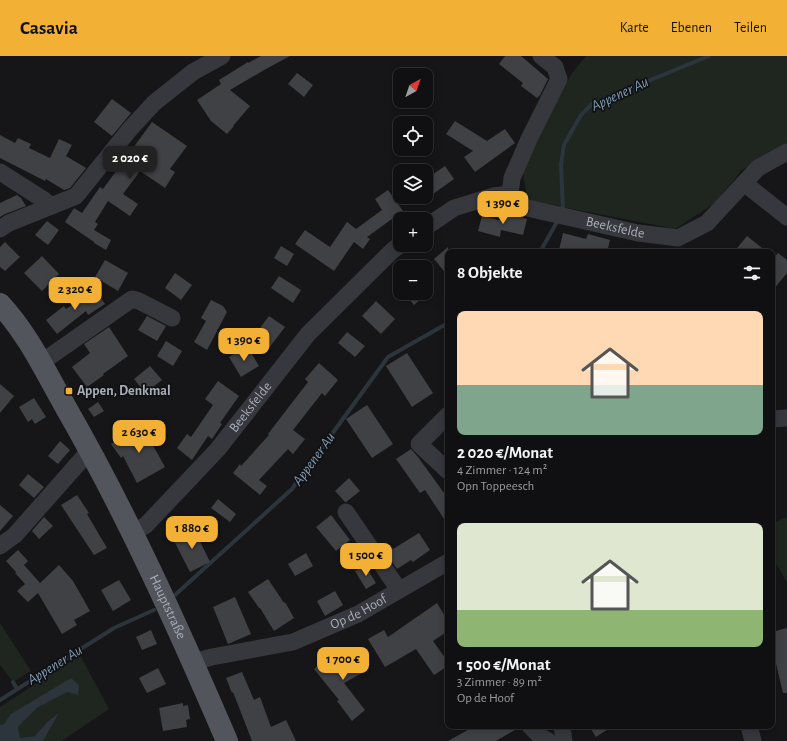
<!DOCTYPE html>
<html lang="de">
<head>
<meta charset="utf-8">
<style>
  :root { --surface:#101012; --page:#19191b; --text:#f1f3f6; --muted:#9c9d9f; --line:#303032; --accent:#f2b134 }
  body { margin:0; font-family:"Alegreya Sans",sans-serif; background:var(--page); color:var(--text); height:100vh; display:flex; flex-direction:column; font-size:15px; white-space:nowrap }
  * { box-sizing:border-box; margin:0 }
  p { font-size:13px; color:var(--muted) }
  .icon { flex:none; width:22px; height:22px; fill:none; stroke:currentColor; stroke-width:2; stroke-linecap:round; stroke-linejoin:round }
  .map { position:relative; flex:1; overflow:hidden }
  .panel { position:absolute; left:445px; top:193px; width:330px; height:480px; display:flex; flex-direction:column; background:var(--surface); border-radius:8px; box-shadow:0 2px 10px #0003,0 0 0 1px var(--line) }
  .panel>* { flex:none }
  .needle { width:26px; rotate:40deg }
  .fabs { position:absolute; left:393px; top:12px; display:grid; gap:8px }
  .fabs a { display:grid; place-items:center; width:40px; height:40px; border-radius:8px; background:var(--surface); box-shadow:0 2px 10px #0003,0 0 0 1px var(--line); font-size:20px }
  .price { position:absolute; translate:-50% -34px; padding:0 9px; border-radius:8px; background:var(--accent); color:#111; font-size:13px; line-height:26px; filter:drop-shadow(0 1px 2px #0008) }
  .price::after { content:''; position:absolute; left:50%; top:24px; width:12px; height:9px; margin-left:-6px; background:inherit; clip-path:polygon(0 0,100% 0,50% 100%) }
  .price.selected { background:#222; color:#fff }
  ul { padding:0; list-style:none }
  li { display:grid; align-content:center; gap:8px; height:212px; padding:0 12px }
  li span { display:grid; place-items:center; height:124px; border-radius:8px; color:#555 }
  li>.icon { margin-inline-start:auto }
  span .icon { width:72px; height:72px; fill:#fffc; stroke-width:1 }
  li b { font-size:17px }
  h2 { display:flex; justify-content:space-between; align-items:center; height:48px; padding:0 12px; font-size:17px }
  header { display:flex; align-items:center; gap:24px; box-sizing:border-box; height:56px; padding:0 20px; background:var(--accent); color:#111 }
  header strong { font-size:19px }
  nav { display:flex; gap:22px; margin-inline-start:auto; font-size:14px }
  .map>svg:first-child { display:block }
</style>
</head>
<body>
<header>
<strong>Casavia</strong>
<nav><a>Karte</a><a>Ebenen</a><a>Teilen</a></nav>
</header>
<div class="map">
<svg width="787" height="685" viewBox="0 0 787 685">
  <rect width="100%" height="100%" fill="#161618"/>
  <path fill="#1e261f" d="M586 0H787V90L742 114 715 147 675 173 527 144 522 107 572 17Z
    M783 462H787V526L772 501V468Z
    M0 567 31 615 13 626 0 609Z
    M80 599 109 653 62 685H43L58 658 47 666 36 680 20 682 18 671 37 652 79 629 4 668 0 669V651Z"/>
  <path fill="#2c353c" d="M71 622 79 629 78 639 67 636 37 652 18 671 20 682 35 680 47 666 59 657 43 685H0V669L4 668 11 658Z"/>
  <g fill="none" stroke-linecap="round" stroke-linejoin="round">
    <path stroke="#2c353c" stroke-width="4" d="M563 154 561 108 564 89 581 59 592 48 709 0
      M540 196 558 164
      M175 539 292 433 388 301 448 267
      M13 626 17 633
      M0 644 114 572 154 554"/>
  </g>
  <path fill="#404145" d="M261 0H290L266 13 230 34 250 50 233 70H234L227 78 211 65 197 44 221 28 219 24 248 6V7Z
    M505 0H521L548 23 540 39 537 42 521 30 523 27 499 8Z
    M297 17 313 29 304 41 288 28Z
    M112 43 131 57 112 80 94 66Z
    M455 65 487 85 505 73 515 87 475 116 464 101 473 95 446 78Z
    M152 66 187 90 170 113 175 116 165 132 140 115 123 138 138 148 130 160 108 145 95 166 98 168 94 174 111 184 106 194 94 187V186L65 166 74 152 82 157 100 131 103 133Z
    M0 79 15 87 18 82 31 88 29 92 50 102 59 83 72 89 66 100 86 112 70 132 64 134 46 123 45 125 0 102Z
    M445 110 454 123 426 143V123Z
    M388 134 403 155 367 181 370 183 363 193 354 186 334 215 295 188 305 174 330 191 347 166 356 173 382 154 375 143Z
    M17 139 21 142 26 150 5 158 0 161V147Z
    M505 157 527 163 523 179 501 174 500 181 478 175 482 160 503 165 502 169Z
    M47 165 59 174 48 189 35 179Z
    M563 177 586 183 588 178 610 184 607 196H591L583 194 582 196H567L559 194Z
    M747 180 767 196H734Z
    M5 186 20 201 5 215 0 211V191Z
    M281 190 294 198 287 210 274 202Z
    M448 191V220L434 203Z
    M778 197 787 204V217L772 235V204Z
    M42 200 59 218 42 235 24 217Z
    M105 204 128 217 118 235 95 221Z
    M175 217 192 229 181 244 165 232Z
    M279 220 301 234 293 247 271 232Z
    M95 233 105 248 88 259 86 255 57 278 46 264 64 250 66 253Z
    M404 237H428L414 249Z
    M211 244 223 250 227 256 207 294 194 286 206 265 201 262Z
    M376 245 395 263 381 278 362 260Z
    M147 260 166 270 157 285 138 274Z
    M269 260 285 271 269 292 253 281Z
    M109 271 128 300 103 318 104 319 87 331 72 311 90 297 84 288Z
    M347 276 365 290 355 301 338 287Z
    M166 285 182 295 173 310 157 300Z
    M247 290 259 310 241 321 229 301Z
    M407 297 433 337 412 351 386 310Z
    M319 307 338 324 325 340 322 337 293 374 305 383 293 398 288 393 259 424 267 430 260 439 233 417 240 408 241 410 269 379 268 378 308 326 305 323Z
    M150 310 162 324 145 337 134 323Z
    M218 325 239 340 220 367 222 368 212 383 208 380 192 404 177 392 187 378 191 381 213 349 205 343Z
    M0 328 14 340 0 357Z
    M34 342 46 361 35 368 32 363 28 366 19 351Z
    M98 346 104 355 94 361 88 353Z
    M367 349 393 388 372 402 346 363Z
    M141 368 165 411 137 427 123 400 121 402 111 388Z
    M60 385 70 394 58 408 48 400Z
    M411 393 418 401 444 437 448 435V469L425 434 420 437 396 403Z
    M28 418 44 431 34 442 19 429Z
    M349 422 360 435 346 446H345L335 435Z
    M77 439 89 457 87 458 107 492 94 499 61 449Z
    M218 443 236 458 230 466 211 452Z
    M0 449 13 460 0 475Z
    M331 459 350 484 336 495 316 471Z
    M44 461 53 470 39 483 32 475Z
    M194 473 210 506 190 516 173 483Z
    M419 477 430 494 413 506 411 504 397 513 385 496 392 492 393 493Z
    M18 494 28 505 24 509 40 527 59 509 73 525 90 555 74 564 77 569 62 578 38 537 28 546 17 535 25 528 15 517 16 516 6 505Z
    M306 497 313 510 295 520 288 508Z
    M365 509 376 527 366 533 355 515Z
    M268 523 284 547 285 546 294 562 274 575 260 552H259L248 536Z
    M119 524 131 544 113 555 101 534Z
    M335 535 343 549 325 560 317 545Z
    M235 541 251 578 228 588 213 551Z
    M437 547 448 565V575L433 585 448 606V610L434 619 416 593 385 611 368 583 384 574 388 581Z
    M787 572V637H783L772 591V576Z
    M151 574 157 588 142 594 136 581Z
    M351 594 364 616 344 627 365 654 352 665 337 645 339 644 314 613 327 603 330 606Z
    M158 612 166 628 147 637 139 622Z
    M242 616 254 644 260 641 271 671 286 664 296 685H252L233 636 232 637 226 622Z
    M183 647V650L188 649 190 663 186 664 187 671 163 675 159 652Z
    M475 670H520V671L496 685H448Z
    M589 670H613L596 681Z"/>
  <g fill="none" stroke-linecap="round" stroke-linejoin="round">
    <g stroke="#37383d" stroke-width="17">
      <path d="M0 116 44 144 52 150"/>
      <path d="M744 127 787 161"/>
      <path id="s1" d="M510 138 523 151 638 177 678 182 707 167 758 112 787 96"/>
      <path d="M510 138 512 122 529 83 559 23 555 11 541 0"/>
      <path d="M426 171 454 152 493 140 510 138"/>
      <path d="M0 173 9 167 76 140 130 73 154 47 193 16 222 0"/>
      <path d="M42 306 132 243 139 245 172 262"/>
      <path d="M448 359 419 388 448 415"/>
      <path d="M772 363 787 362"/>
      <path d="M346 456 399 534"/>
      <path id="s2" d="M133 477 146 469 218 393 308 278 393 194 400 189"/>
      <path d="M0 490 15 479 83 402 92 397"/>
      <path id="s3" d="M193 606 212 601 293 586 358 558 448 506"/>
      <path d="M530 670 541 681 548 685"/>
      <path d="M562 670 564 685"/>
      <path d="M749 670 753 685"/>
    </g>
    <path stroke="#53555c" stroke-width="22" id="s4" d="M0 248C28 278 45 315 65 350 127 458 178 571 227 685"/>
  </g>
  <rect fill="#f2b134" stroke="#111113" stroke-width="1.5" x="65" y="331" width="8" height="8" rx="2"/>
  <g text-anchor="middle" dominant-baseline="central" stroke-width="3.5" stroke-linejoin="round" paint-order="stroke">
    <g font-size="14" fill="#a8adb8" stroke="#111113">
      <text stroke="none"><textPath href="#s1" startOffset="113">Beeksfelde</textPath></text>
      <text stroke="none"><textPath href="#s2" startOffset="173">Beeksfelde</textPath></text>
      <text stroke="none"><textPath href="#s4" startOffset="347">Hauptstraße</textPath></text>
      <text stroke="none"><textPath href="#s3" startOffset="174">Op de Hoof</textPath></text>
    </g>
    <g font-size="14" font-weight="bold" fill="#a8adb8" stroke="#111113" text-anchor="start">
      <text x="77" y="335">Appen, Denkmal</text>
    </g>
    <g font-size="15" font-style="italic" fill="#7f9bb3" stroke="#111113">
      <text transform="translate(620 38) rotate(-25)">Appener Au</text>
      <text transform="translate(314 403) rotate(-54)">Appener Au</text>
      <text transform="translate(55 609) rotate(-32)">Appener Au</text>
    </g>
  </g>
</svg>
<div class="fabs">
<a><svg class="needle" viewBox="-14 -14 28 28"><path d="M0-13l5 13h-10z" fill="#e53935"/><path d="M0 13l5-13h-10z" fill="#9c9d9f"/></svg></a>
<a><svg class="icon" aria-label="locate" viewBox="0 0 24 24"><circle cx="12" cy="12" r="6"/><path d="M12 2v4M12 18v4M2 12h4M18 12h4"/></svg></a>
<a><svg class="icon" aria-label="layers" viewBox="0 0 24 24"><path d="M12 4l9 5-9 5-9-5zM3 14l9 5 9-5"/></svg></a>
<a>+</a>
<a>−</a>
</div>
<b class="price selected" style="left:130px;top:124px">2 020 €</b>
<b class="price" style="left:503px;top:169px">1 390 €</b>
<b class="price" style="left:75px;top:255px">2 320 €</b>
<b class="price" style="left:244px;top:306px">1 390 €</b>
<b class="price" style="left:139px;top:398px">2 630 €</b>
<b class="price" style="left:192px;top:494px">1 880 €</b>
<b class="price" style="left:366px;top:521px">1 500 €</b>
<b class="price" style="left:343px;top:625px">1 700 €</b>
<section class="panel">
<h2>8 Objekte<svg class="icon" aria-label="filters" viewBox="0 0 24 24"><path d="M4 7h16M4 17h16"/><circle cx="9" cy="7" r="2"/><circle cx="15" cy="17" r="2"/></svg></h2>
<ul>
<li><span style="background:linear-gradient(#ffd9b3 60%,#7fa58c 0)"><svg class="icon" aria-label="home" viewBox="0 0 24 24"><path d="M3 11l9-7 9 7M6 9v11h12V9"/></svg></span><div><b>2 020 €/Monat</b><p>4 Zimmer · 124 m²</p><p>Opn Toppeesch</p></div></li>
<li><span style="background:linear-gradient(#dfe7d0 70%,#8fb573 0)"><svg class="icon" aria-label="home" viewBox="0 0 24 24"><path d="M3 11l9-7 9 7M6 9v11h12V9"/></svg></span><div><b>1 500 €/Monat</b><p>3 Zimmer · 89 m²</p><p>Op de Hoof</p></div></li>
</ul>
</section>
</div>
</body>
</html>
